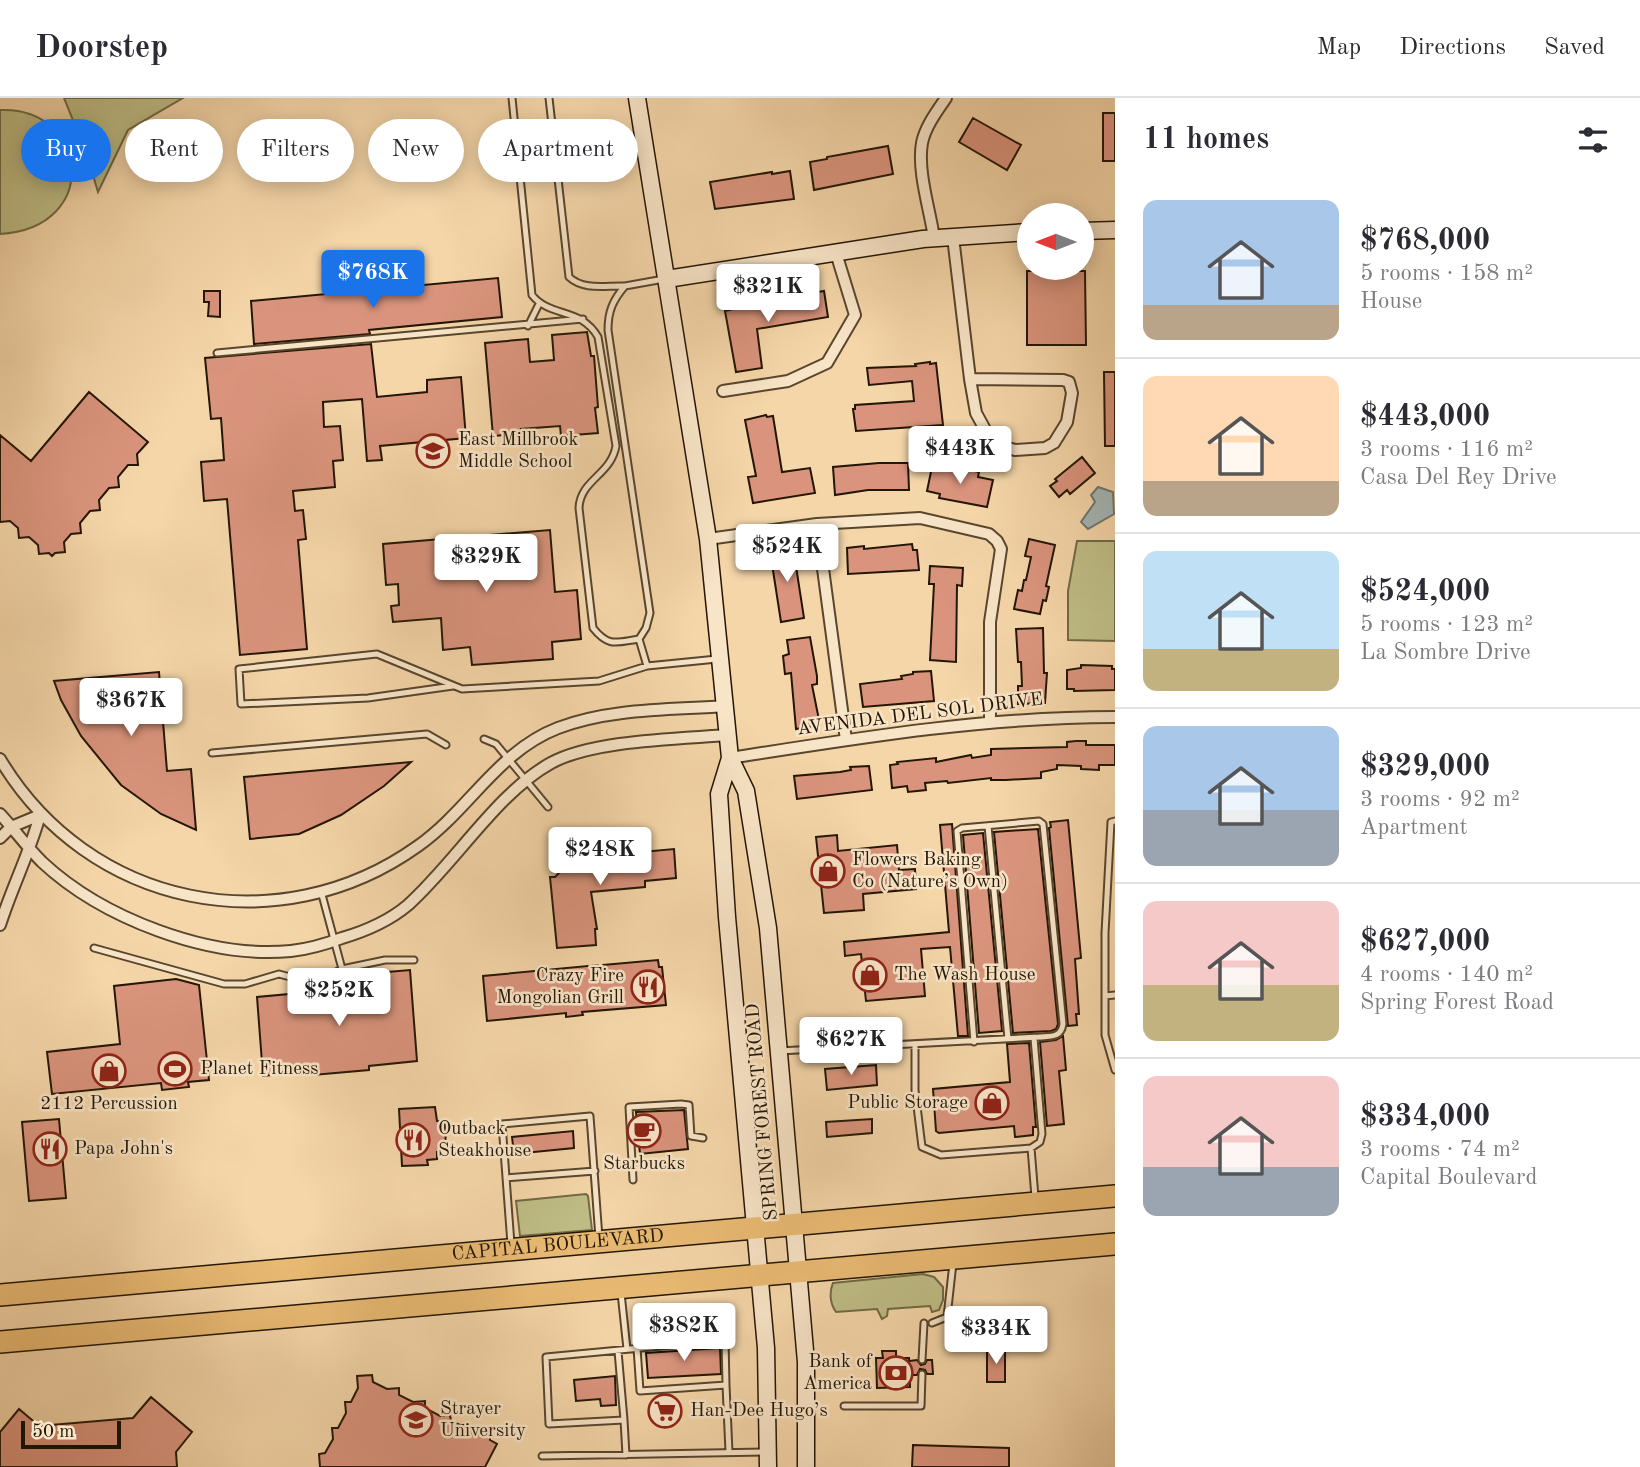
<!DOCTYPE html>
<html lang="en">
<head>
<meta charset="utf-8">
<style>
  :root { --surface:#fff; --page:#f2f2f3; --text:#2b2b33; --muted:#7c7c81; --line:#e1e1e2; --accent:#1a73e8 }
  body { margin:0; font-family:"Old Standard TT",serif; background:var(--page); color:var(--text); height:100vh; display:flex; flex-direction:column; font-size:26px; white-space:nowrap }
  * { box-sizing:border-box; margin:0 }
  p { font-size:23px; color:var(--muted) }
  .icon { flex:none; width:38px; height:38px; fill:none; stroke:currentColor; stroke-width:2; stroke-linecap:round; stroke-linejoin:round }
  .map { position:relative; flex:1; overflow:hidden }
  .drawer { display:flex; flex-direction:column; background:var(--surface); width:525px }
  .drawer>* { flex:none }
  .hud { position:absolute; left:21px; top:21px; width:665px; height:63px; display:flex; gap:14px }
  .needle { width:46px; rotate:270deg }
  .tools { position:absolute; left:1017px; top:105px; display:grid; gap:14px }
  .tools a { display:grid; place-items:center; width:77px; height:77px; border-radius:50%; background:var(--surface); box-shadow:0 4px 18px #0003; font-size:35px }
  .scale { position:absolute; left:21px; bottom:18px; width:100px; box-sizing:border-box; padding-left:7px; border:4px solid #231604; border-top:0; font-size:19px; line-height:24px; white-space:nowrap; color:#231604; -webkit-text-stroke:5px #f8e4c7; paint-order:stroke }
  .price { position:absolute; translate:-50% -60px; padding:0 16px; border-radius:7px; background:#fff; color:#222; font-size:23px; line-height:46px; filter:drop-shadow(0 2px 4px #0008) }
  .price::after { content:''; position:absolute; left:50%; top:42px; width:21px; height:16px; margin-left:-10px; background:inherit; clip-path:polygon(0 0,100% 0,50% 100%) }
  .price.current { background:var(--accent); color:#fff }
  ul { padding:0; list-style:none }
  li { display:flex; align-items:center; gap:21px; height:175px; padding:0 28px }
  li+li { border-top:2px solid var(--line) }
  li span { display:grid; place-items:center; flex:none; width:196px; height:140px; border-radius:14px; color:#555 }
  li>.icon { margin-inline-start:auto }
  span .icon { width:84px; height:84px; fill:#fffc; stroke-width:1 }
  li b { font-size:30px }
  h2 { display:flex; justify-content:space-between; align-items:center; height:84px; padding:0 28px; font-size:30px }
  .tag { padding:0 24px; border-radius:32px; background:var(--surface); box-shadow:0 4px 18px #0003; font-size:24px; line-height:63px }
  .tag.current { background:var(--accent); color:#fff }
  header { display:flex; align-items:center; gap:42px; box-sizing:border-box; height:98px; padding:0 35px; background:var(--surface); border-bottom:2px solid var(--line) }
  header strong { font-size:33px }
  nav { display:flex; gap:38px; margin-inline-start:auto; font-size:24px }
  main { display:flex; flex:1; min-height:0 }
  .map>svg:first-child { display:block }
</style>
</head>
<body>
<header>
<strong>Doorstep</strong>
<nav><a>Map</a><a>Directions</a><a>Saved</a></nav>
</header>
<main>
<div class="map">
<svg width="1115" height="1369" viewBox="0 0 1115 1369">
  <rect width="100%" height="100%" fill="#f5d6a9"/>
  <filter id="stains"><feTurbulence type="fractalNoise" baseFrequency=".00286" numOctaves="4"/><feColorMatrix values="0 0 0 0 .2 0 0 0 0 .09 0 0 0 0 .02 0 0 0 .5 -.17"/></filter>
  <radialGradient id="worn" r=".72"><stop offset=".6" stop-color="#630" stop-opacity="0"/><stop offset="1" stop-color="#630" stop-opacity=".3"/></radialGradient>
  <path fill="#bfbd86" stroke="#716a45" stroke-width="2" d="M64 0H183L128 32 98 94 86 54Z
    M0 12C88 8 103 130 0 136Z
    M1077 443H1115V543L1068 542V493Z
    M586 1096 588 1098 592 1132 520 1138 516 1103Z
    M923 1176 934 1179 943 1189V1202L939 1212 932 1214 930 1208 888 1211 887 1218 882 1221 877 1211 836 1214C830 1206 829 1194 833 1185Z"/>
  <path fill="#a3b6b6" stroke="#70766f" stroke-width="2" d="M1098 389 1113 394 1114 416 1088 431 1081 424 1095 404 1091 397Z"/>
  <path fill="#da947d" stroke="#231604" stroke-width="2" d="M1103 15H1115V63H1103Z
    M973 20 1021 47 1007 72 959 44Z
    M888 48 893 76 814 92 810 64 827 61V59Z
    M790 73 794 101 715 111 710 84 772 74V76Z
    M1027 173H1085L1086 247H1027Z
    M498 180 502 219 369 232 370 236 254 246 251 203Z
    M204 193H220V219L208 218 209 204H204Z
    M824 193 828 219 757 231 762 270 736 274 725 213 769 202Z
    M587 234 591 258H594L598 309 595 310 598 335 561 338 560 328 521 331V336L493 338 485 245 528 241 530 264 554 262 552 237Z
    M371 246 377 299 427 294V282L461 279 466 340 380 348 382 362 367 363 362 301 323 304 324 329 340 328 343 362 333 363 335 389 293 393 295 413 303 412 306 441 298 442 307 551 240 557 227 401 204 403 201 364 224 362 221 320 211 321 205 260Z
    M930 264V266L936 265 943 327 856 333 853 311H855V307L914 303 912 283 869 287 867 270 916 268 915 266Z
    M1104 274H1115V348H1105Z
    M89 294 148 344 137 356 138 367H128L118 379 119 389 109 390 99 402 100 412 90 413 80 425 81 435 71 436 64 444 65 454 55 455 52 458 49 455 39 456 38 447 29 439 19 440 18 430 10 423 0 424V337L31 363Z
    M766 317 767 319 773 318 782 374 810 370 815 395 753 405 748 379 756 378 745 322Z
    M1082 359 1095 375 1070 396 1067 392 1059 399 1050 388 1057 383 1055 381Z
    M879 365H908L909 392H868L835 397 833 369Z
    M946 367 979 374 978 379 993 382 987 409 939 400 940 396 927 393 932 369 945 371Z
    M550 432 555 494 577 492 581 541 552 544 553 561 472 567 470 549 443 552 441 520 393 524 391 508 399 507 398 486 386 487 383 446Z
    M1029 441 1055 447 1046 488 1049 489 1046 503 1043 502 1040 516 1014 511 1018 492 1022 493 1024 482H1026L1031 459 1025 458Z
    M912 446 913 452H917L919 472 848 476 847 450 864 448V451Z
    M793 449 804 520 781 524 770 453Z
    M930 468 963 470 962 488 957 487 956 564 930 562 934 486H929Z
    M1043 530 1044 575H1047L1045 605 1018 606V588H1022L1021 564H1018L1016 531Z
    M810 539 817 578V586L812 587 820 627 796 631 791 575 785 576 783 558 789 556 787 542Z
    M1081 567 1112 568V571H1115V592L1074 593V591H1067V572L1081 570Z
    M931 573 934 603 863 609 860 586 902 581 901 578 913 576V574Z
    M159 574 167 673 191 671 196 732 161 716 121 687 81 638 61 602 54 583Z
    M1076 643H1086V647H1115V667H1099V672L1081 671V668L1057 667V671L1041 674V680L1006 682H991V680L948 685 947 683 925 685 926 692 908 694 907 688 892 690 890 667 898 666 897 664 936 660V664L971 657 972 660 991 657V651L1067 649V644Z
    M411 664 384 688 341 717 299 736 250 741 244 679Z
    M869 668 872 692 797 701 794 678 840 674 851 672 850 669Z
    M1068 722 1081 860 1075 861 1079 916H1076L1077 927 1068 928 1049 730 1051 729 1050 724Z
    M952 726 968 938H958L950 849 921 851 925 898 866 903 861 856 845 858 844 844 949 834 940 727Z
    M1038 731 1058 926 1056 931 1051 933 1013 935 994 734Z
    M983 735 1002 933 979 935 963 737Z
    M837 737 838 753 897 747 899 772 915 771 916 791 863 796 864 812 824 815 816 739Z
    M641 749 642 754 674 751 676 780 645 783V789L591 794 597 831H595L596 847 557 850 550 779H555L570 764V756Z
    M658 862 659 869H662L666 907 582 914 583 917 566 919V915L487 923 483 878 598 867V873L603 867Z
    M410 872 417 963 369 968V972L313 977 312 973 263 978 257 899 377 888 376 875Z
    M176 881 199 887 209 982 188 984 189 989 162 992 161 985 52 996 47 954 120 946 114 888Z
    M1063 938 1066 972 1059 973 1064 1026 1047 1028 1040 944 1056 942Z
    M1029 945 1036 1029H1033V1037L1015 1039 1014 1028 939 1035 936 1033 933 991 1010 984 1007 946Z
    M876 967 877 987 827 992 825 971Z
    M435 1009 437 1023H445L446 1053 437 1054V1061L427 1062 428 1067 402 1068 399 1011Z
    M684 1012 688 1051 640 1056 636 1014Z
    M59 1021 66 1100 29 1103 22 1024Z
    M872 1021V1035L827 1039 826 1024Z
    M573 1033 574 1050 514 1056 512 1039Z
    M720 1250 721 1276 648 1280 646 1255Z
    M987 1252H1005V1284H987Z
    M882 1253H896V1260H909V1263L917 1262 921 1267 925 1266 927 1262H932L933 1276H927L925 1272 920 1271 917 1277H910V1289L877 1290 876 1260H883Z
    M372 1277 373 1284 387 1291 399 1290V1297L413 1304 425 1303V1310L440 1318 450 1317 451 1323 460 1327H470L472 1337 490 1336V1342L497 1346 485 1369H320L319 1356 325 1355 333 1341 332 1330H338L346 1315 345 1304H351L358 1290 357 1278Z
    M615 1278 616 1307 601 1308 600 1301 576 1303 574 1282Z
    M151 1299 192 1334 176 1354 177 1369H0V1334L19 1311 39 1328 133 1320Z
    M913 1347 1009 1350V1369H912Z"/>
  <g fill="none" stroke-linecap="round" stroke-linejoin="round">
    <defs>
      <path id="lane" d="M512 0 532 197C550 220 581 209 598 239L616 348C611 377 580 382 579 410L593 530C609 550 617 544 639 541L646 530 650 515 608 232C608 213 613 202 625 188 607 187 584 193 569 179L549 0
        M625 188 664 181
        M528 228 539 206
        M217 255 583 221
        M639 541 647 568 717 561
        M453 588 368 600 241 606 239 571 377 556 462 591 599 583 647 568
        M484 641 496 646 548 709
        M212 655 427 636 446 647
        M988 728 1008 941
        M321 793 342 871
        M94 850 224 886H245L279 876 301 882 324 880 342 871 385 862H414
        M1115 897 1105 898V937L1115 972
        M1105 898V835L1111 724 1115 723
        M915 948V992L922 1049 941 1057 1031 1050 1040 1044 1042 1036 1034 940
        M779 953 1039 939C1051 938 1061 940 1063 926L1043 726 1039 723 962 730 957 733 974 944
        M1031 1050 1035 1099
        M506 1080 595 1073
        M633 1082 629 1009 681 1006 689 1007 691 1038 703 1040
        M511 1146 502 1026 590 1018 599 1140
        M621 1195 627 1251
        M932 1225 947 1219 953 1165
        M637 1250 640 1293 726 1287 729 1354
        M618 1253 624 1322
        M922 1262 924 1225
        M844 1308H921L922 1276
        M626 1357 624 1322 549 1326 546 1259 725 1242 726 1287
        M542 1358 765 1354"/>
      <path id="street" d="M953 139 970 281 976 315 988 337 998 347 1015 352 1045 350 1054 345 1067 324 1072 295 1069 284 1063 282 970 281
        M934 140C930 112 917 73 922 45 925 29 937 13 946 0
        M723 293 788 283 827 265 855 217 836 155
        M817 426 846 642
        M708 441 817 426 920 420 989 436 997 443 1001 451 990 524V624
        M730 660C858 640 985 619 1115 619
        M0 661C88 809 278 848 418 748 469 712 498 653 558 630 610 610 671 612 726 608
        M0 716C14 731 27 749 42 764 102 820 208 861 291 853 309 851 326 846 342 840 366 833 389 823 408 807 455 765 498 694 551 665 593 642 678 641 728 637
        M0 740 11 729 40 717
        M0 827C12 789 30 754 40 717"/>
      <path id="secondary" d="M637 0 708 441 730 660 746 693 768 830 806 1264V1369
        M1082 133 1115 132
        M667 181 923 141 1029 134
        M730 660 719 696 727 819 766 1250 768 1369"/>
      <g id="highway">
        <path id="s1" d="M0 1197 1115 1098"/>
        <path d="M0 1244 1115 1146"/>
      </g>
    </defs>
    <use href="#lane" stroke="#58462d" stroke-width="9"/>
    <use href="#street" stroke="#58462d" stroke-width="14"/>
    <use href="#secondary" stroke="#231604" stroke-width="19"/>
    <use href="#highway" stroke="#231604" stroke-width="24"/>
    <use href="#lane" stroke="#f8e4c7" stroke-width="5"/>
    <use href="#street" stroke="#f8e4c7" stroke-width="10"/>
    <use href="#secondary" stroke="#f8e4c7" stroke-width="16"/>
    <use href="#highway" stroke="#eabb74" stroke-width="21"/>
  </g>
  <defs>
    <symbol id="school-ring" viewBox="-11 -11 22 22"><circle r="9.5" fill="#f8e4c7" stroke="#8f2418" stroke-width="1.5"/><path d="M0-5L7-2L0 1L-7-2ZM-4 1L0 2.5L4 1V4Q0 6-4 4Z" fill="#8f2418"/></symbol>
    <symbol id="shop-ring" viewBox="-11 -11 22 22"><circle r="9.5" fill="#f8e4c7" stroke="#8f2418" stroke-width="1.5"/><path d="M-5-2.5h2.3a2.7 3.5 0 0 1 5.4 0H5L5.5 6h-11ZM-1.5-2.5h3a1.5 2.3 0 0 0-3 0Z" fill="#8f2418"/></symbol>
    <symbol id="restaurant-ring" viewBox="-11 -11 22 22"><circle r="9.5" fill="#f8e4c7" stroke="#8f2418" stroke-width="1.5"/><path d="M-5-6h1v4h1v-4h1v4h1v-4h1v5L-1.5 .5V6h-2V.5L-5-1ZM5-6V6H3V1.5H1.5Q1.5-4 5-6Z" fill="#8f2418"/></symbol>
    <symbol id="stadium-ring" viewBox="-11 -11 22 22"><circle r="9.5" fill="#f8e4c7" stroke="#8f2418" stroke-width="1.5"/><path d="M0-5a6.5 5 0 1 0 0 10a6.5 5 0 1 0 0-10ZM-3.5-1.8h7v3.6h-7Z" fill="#8f2418"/></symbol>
    <symbol id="cafe-ring" viewBox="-11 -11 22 22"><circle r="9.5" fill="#f8e4c7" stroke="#8f2418" stroke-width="1.5"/><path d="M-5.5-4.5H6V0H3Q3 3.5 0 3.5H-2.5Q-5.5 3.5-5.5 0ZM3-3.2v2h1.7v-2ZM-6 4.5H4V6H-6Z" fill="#8f2418"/></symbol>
    <symbol id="bank-ring" viewBox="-11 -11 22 22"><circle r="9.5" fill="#f8e4c7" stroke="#8f2418" stroke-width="1.5"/><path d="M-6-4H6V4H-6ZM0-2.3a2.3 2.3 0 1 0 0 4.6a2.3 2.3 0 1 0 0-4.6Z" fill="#8f2418"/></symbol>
    <symbol id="supermarket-ring" viewBox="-11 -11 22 22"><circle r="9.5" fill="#f8e4c7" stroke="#8f2418" stroke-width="1.5"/><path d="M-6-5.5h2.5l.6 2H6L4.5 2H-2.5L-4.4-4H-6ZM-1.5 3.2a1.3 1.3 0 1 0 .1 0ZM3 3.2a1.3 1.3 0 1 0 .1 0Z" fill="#8f2418"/></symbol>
    <symbol id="university-ring" viewBox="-11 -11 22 22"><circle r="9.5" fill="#f8e4c7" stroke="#8f2418" stroke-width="1.5"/><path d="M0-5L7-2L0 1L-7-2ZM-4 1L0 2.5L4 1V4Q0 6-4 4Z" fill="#8f2418"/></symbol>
  </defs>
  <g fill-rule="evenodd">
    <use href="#school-ring" x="414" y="334" width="38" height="38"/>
    <use href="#shop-ring" x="809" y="754" width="38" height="38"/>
    <use href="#shop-ring" x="851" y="858" width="38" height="38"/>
    <use href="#restaurant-ring" x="629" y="870" width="38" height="38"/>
    <use href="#stadium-ring" x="156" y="952" width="38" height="38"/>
    <use href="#shop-ring" x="90" y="954" width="38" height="38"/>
    <use href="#shop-ring" x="973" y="986" width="38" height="38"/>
    <use href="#cafe-ring" x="625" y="1014" width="38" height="38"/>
    <use href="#restaurant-ring" x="394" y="1023" width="38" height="38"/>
    <use href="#restaurant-ring" x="31" y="1032" width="38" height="38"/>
    <use href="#bank-ring" x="877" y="1256" width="38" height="38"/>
    <use href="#supermarket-ring" x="646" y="1294" width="38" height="38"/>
    <use href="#university-ring" x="397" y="1303" width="38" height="38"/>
  </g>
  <g text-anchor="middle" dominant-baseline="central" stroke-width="5" stroke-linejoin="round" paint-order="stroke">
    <g font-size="19" fill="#231604" stroke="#f8e4c7" text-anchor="start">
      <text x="458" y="342">East Millbrook<tspan x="458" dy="22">Middle School</tspan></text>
      <text x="852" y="762">Flowers Baking<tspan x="852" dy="22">Co (Nature’s Own)</tspan></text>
      <text x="894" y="877">The Wash House</text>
      <text x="624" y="878" text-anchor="end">Crazy Fire<tspan x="624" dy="22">Mongolian Grill</tspan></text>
      <text x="200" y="971">Planet Fitness</text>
      <text x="968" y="1005" text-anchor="end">Public Storage</text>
      <text x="109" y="1006" text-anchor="middle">2112 Percussion</text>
      <text x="438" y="1031">Outback<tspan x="438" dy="22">Steakhouse</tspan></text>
      <text x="74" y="1051">Papa John's</text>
      <text x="644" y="1066" text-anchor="middle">Starbucks</text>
      <text x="872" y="1264" text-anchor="end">Bank of<tspan x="872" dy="22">America</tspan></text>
      <text x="440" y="1311">Strayer<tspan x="440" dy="22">University</tspan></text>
      <text x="690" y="1313">Han-Dee Hugo’s</text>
    </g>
    <g font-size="19" fill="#231604" stroke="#f8e4c7">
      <text transform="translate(920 617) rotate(-7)">AVENIDA DEL SOL DRIVE</text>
      <text transform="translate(763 1014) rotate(-95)">SPRING FOREST ROAD</text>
      <text stroke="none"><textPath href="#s1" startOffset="560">CAPITAL BOULEVARD</textPath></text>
    </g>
  </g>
  <rect width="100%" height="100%" filter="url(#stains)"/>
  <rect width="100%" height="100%" fill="url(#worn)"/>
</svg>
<div class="tools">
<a><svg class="needle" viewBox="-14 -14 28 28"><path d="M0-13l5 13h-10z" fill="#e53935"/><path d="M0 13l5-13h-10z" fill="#7c7c81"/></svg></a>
</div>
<div class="scale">50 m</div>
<b class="price current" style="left:373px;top:212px">$768K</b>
<b class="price" style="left:768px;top:226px">$321K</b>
<b class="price" style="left:960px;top:388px">$443K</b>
<b class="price" style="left:787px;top:486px">$524K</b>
<b class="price" style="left:486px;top:496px">$329K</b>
<b class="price" style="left:131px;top:640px">$367K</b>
<b class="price" style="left:600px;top:789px">$248K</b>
<b class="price" style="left:339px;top:930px">$252K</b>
<b class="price" style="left:851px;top:979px">$627K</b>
<b class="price" style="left:684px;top:1265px">$382K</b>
<b class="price" style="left:996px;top:1268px">$334K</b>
<div class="hud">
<a class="tag current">Buy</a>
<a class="tag">Rent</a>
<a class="tag">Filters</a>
<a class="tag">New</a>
<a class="tag">Apartment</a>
</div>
</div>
<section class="drawer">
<h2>11 homes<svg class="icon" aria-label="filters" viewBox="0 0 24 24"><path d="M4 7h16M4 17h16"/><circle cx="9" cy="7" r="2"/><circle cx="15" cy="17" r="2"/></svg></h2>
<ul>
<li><span style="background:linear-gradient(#a9c7e8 75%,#b9a48a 0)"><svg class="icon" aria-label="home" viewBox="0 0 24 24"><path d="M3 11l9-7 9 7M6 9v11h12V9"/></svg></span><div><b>$768,000</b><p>5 rooms · 158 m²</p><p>House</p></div></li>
<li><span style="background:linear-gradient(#ffd9b3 75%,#b9a48a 0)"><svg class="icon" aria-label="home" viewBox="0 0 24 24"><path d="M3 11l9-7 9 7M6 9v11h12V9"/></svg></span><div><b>$443,000</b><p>3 rooms · 116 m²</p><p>Casa Del Rey Drive</p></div></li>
<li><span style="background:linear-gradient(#bfe0f5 70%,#c2b280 0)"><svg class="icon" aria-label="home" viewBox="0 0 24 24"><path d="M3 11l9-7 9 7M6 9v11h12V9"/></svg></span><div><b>$524,000</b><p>5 rooms · 123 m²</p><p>La Sombre Drive</p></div></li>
<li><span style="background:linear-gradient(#a9c7e8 60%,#9aa5b1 0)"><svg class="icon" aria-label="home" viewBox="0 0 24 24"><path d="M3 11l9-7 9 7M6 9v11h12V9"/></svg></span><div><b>$329,000</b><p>3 rooms · 92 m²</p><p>Apartment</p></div></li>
<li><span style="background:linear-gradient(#f6c9c9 60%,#c2b280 0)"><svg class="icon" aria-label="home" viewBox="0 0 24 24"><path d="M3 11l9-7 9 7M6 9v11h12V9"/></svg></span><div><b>$627,000</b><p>4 rooms · 140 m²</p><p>Spring Forest Road</p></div></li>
<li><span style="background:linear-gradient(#f6c9c9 65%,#9aa5b1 0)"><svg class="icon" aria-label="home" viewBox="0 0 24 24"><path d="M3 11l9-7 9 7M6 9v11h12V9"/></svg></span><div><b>$334,000</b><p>3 rooms · 74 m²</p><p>Capital Boulevard</p></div></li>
</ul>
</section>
</main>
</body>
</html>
